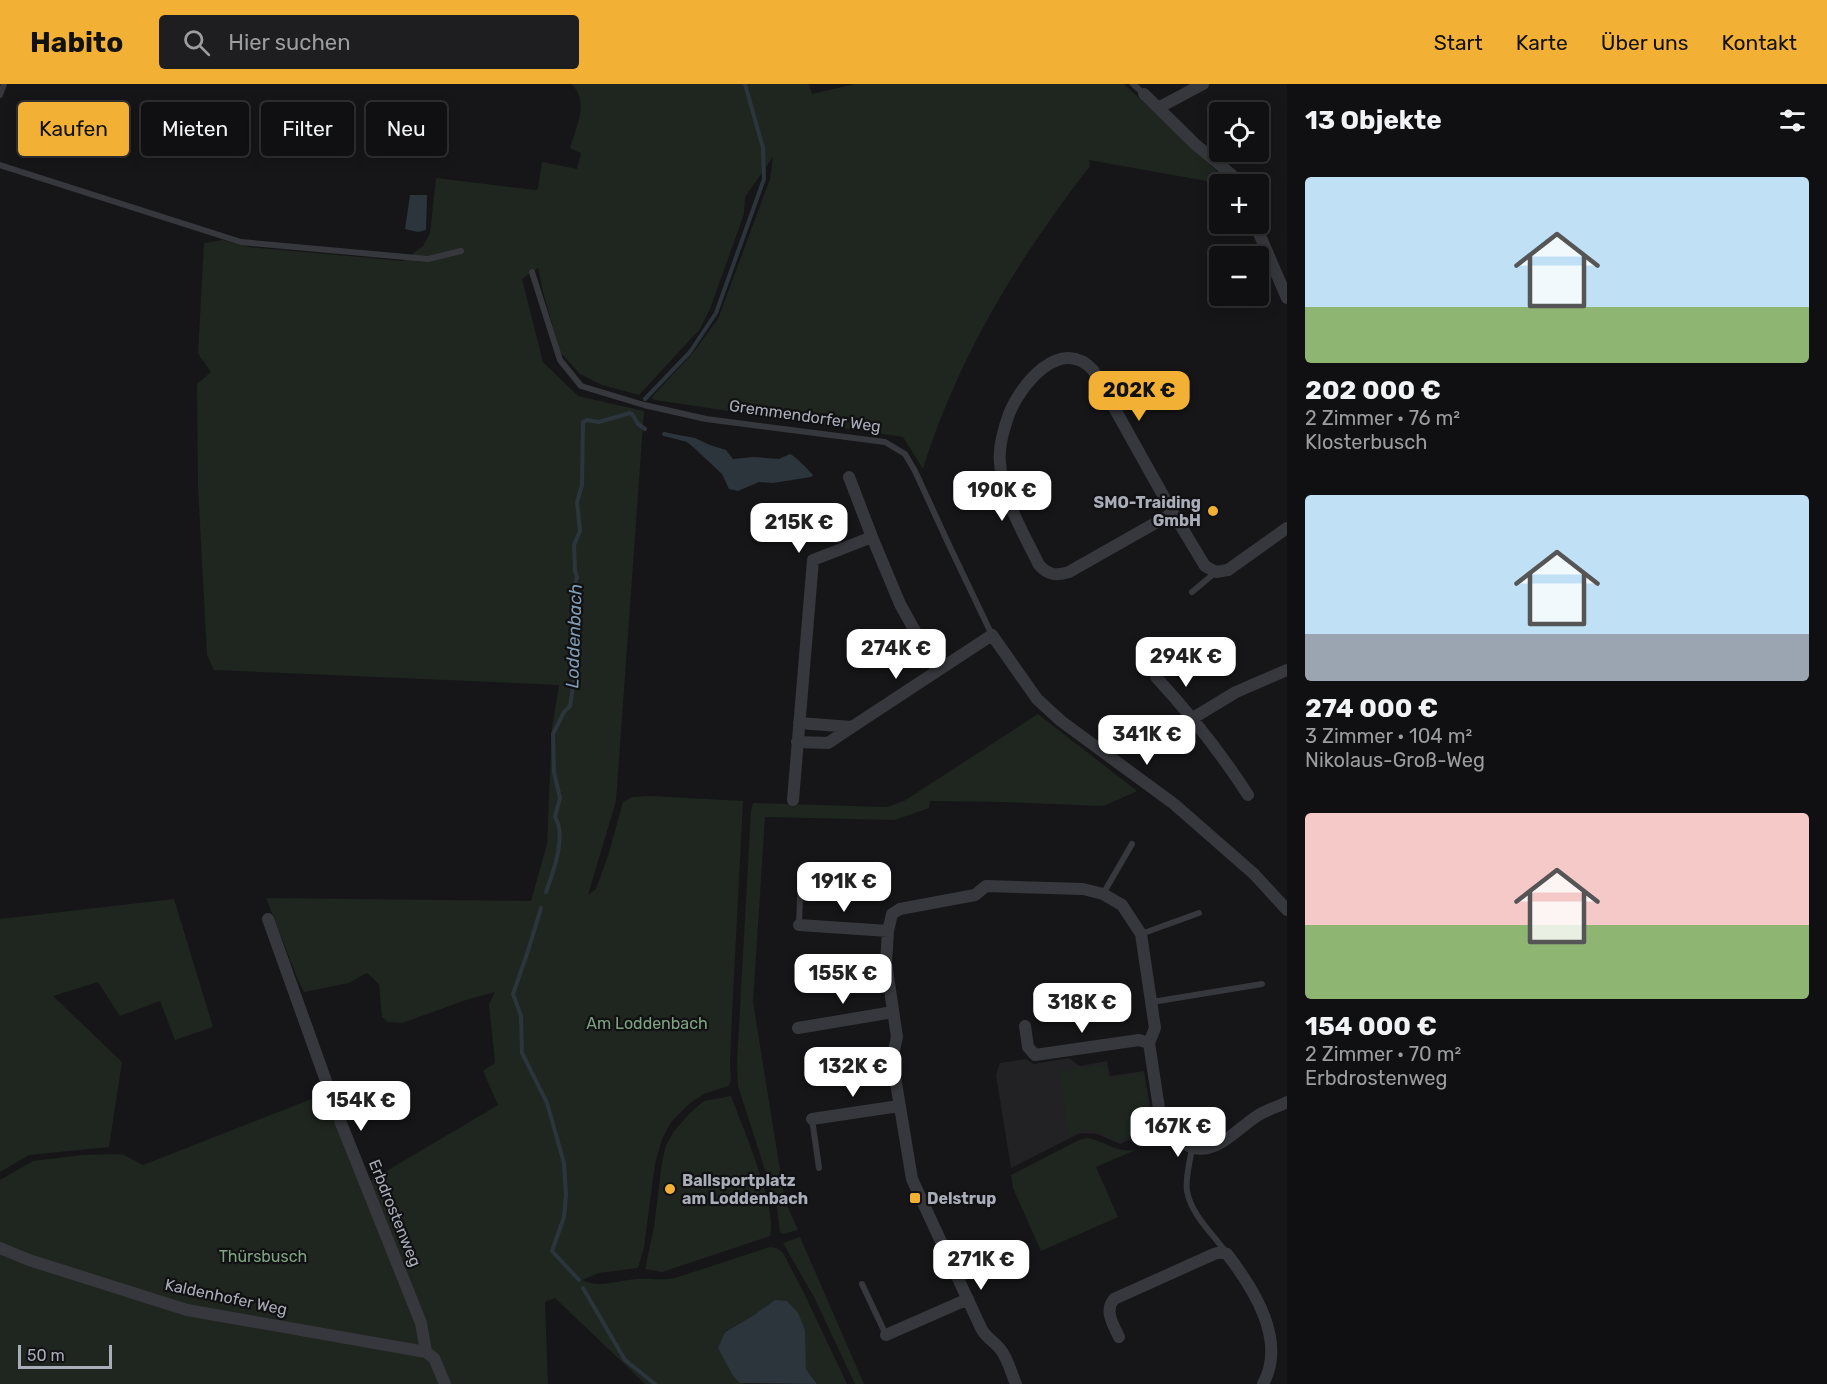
<!DOCTYPE html>
<html lang="de">
<head>
<meta charset="utf-8">
<style>
  :root { --surface:#101012; --page:#1e1e20; --text:#f1f3f6; --muted:#9c9d9f; --line:#303032; --accent:#f2b134 }
  body { margin:0; font-family:Rubik,sans-serif; background:var(--page); color:var(--text); height:100vh; display:flex; flex-direction:column; font-size:22px; white-space:nowrap }
  * { box-sizing:border-box; margin:0 }
  p { font-size:20px; color:var(--muted) }
  .icon { flex:none; width:33px; height:33px; fill:none; stroke:currentColor; stroke-width:2; stroke-linecap:round; stroke-linejoin:round }
  .map { position:relative; flex:1; overflow:hidden }
  .panel { display:flex; flex-direction:column; background:var(--surface); width:540px }
  .panel>* { flex:none }
  .banner { position:absolute; left:18px; top:18px; width:570px; height:54px; display:flex; gap:12px }
  .controls { position:absolute; left:1209px; top:18px; display:grid; gap:12px }
  .controls a { display:grid; place-items:center; width:60px; height:60px; border-radius:6px; background:var(--surface); box-shadow:0 3px 15px #0003,0 0 0 2px var(--line); font-size:30px }
  .scale { position:absolute; left:18px; bottom:15px; width:94px; box-sizing:border-box; padding-left:6px; border:3px solid #a8adb8; border-top:0; font-size:16px; line-height:21px; white-space:nowrap; color:#a8adb8; -webkit-text-stroke:4px #111113; paint-order:stroke }
  .price { position:absolute; translate:-50% -51px; padding:0 14px; border-radius:12px; background:#fff; color:#222; font-size:20px; line-height:39px; filter:drop-shadow(0 2px 3px #0008) }
  .price::after { content:''; position:absolute; left:50%; top:36px; width:18px; height:14px; margin-left:-9px; background:inherit; clip-path:polygon(0 0,100% 0,50% 100%) }
  .price.on { background:var(--accent); color:#111 }
  ul { padding:0; list-style:none }
  li { display:grid; align-content:center; gap:12px; height:318px; padding:0 18px }
  li span { display:grid; place-items:center; height:186px; border-radius:6px; color:#555 }
  li>.icon { margin-inline-start:auto }
  span .icon { width:108px; height:108px; fill:#fffc; stroke-width:1 }
  li b { font-size:26px }
  h2 { display:flex; justify-content:space-between; align-items:center; height:72px; padding:0 18px; font-size:26px }
  .pill { padding:0 21px; border-radius:6px; background:var(--surface); box-shadow:0 3px 15px #0003,0 0 0 2px var(--line); font-size:21px; line-height:54px }
  .pill.on { background:var(--accent); color:#111 }
  header { display:flex; align-items:center; gap:36px; box-sizing:border-box; height:84px; padding:0 30px; background:var(--accent); color:#111 }
  header strong { font-size:28px }
  nav { display:flex; gap:33px; margin-inline-start:auto; font-size:21px }
  .search { width:420px; height:54px; background:var(--page); display:flex; align-items:center; gap:15px; box-sizing:border-box; padding:0 21px; border-radius:6px; color:var(--muted); font-size:22px }
  main { display:flex; flex:1; min-height:0 }
  .map>svg:first-child { display:block }
</style>
</head>
<body>
<header>
<strong>Habito</strong>
<div class="search"><svg class="icon" aria-label="search" viewBox="0 0 24 24"><circle cx="10" cy="10" r="6"/><path d="M15 15l6 6"/></svg>Hier suchen</div>
<nav><a>Start</a><a>Karte</a><a>Über uns</a><a>Kontakt</a></nav>
</header>
<main>
<div class="map">
<svg width="1287" height="1300" viewBox="0 0 1287 1300">
  <rect width="100%" height="100%" fill="#161618"/>
  <path fill="#222225" d="M1069 974 1080 982 1107 977 1110 992 1144 987 1154 1045 1120 1060 1097 1050 1080 1049 1011 1084 996 991 1000 979 1026 975 1034 980Z"/>
  <path fill="#1e261f" d="M571 0H809L812 10 855 0H1124L1220 90 1223 100 1089 76 1090 82C1019 173 958 273 923 385L903 353 655 316 651 314 692 270 718 235 770 95 773 73 745 113 744 130 710 225 700 245 639 311 602 301 580 290 560 268 543 208 538 184 522 195 543 278 578 312 644 327 616 717 588 811 596 805 608 772 623 718 632 713 651 712 743 717 732 931 730 979 731 997 728 1002 704 1010 690 1019 671 1038 662 1055 655 1080 644 1163 638 1184 599 1189 582 1196C599 1205 618 1196 637 1195 651 1194 659 1197 675 1194L770 1163 777 1164 783 1169 804 1209 847 1300H817L806 1285 805 1271 775 1216 754 1231 724 1248 730 1284 733 1292 745 1300H645L555 1214 545 1218 548 1300H0V1096L33 1077 82 1071 122 1070 143 1081 327 1009 368 1098 498 1021 483 987 495 979 489 920 495 908 469 915 402 939 388 938 382 933 379 900 367 889 349 899 304 908 298 896 266 814 531 817 547 760 552 644 559 601 214 586 207 571 198 402 197 300 211 288 198 270 204 159 223 156 249 163 403 177 423 162 430 149 436 94 536 106 538 104 542 78 577 85 581 69 570 64C576 44 590 16 571 0Z
    M1038 630 1137 707 1104 722 1002 718 930 717 929 724 895 736 765 733 753 918 785 1117 798 1146 784 1150 780 1149 777 1123 738 1002 737 978 751 727 753 719 887 723 904 717Z
    M174 815 213 943 175 956 160 917 120 932 98 898 53 912 122 978 109 1063 29 1071 0 1088V835Z
    M1106 980 1109 995 1143 988 1152 1043 1116 1057C1096 1047 1089 1041 1068 1052L1060 987Z
    M731 1012C742 1041 778 1125 770 1152L662 1188 645 1185 654 1143 662 1078 666 1061 674 1047 690 1029 704 1017Z
    M1087 1054C1106 1057 1118 1071 1138 1065L1096 1083 1118 1133 1041 1167 1013 1104 1011 1091 1079 1056Z
    M800 1153 864 1300H855L814 1213 783 1159Z"/>
  <path fill="#2c353c" d="M410 111H427L426 146 418 148 405 145Z
    M673 350 695 354 710 361 726 366 733 375 754 373 779 375 790 370C795 372 809 386 813 391L811 393 773 399 759 398 738 407 729 405 722 390 692 362 687 358 672 354Z
    M775 1216 787 1217 798 1229 805 1246 806 1285 817 1300 740 1299 733 1292 718 1264 725 1248 754 1231Z"/>
  <g fill="none" stroke-linecap="round" stroke-linejoin="round">
    <path stroke="#2c353c" stroke-width="4" d="M645 315 690 268 716 229 764 95 763 64 745 0
      M664 350 673 352
      M546 808C553 789 567 752 555 733L560 714 554 688 553 650 564 628 570 622 575 590V566L573 554 574 546 573 532 578 512 575 500 577 493 575 487 574 461 580 447 577 418 582 401 583 338 587 336 599 338 630 329 632 330 638 340 645 345
      M541 824 528 867 513 910 521 932 522 969 547 1019 564 1079 566 1111 564 1133 552 1167 579 1196
      M583 1204 625 1276 655 1300"/>
    <path stroke="#37383d" stroke-width="6" d="M1133 0 1144 10
      M0 11 4 0
      M0 81 241 158 428 175 461 167
      M532 188 560 276 581 302 644 321 706 335 885 358 905 370 915 387 949 461 992 551
      M1192 508 1216 488
      M1103 810 1132 760
      M799 841 801 788
      M1141 850 1199 829
      M1152 918 1262 900
      M812 1035 819 1084
      M1192 1065C1190 1076 1185 1096 1187 1107 1191 1130 1212 1149 1225 1167
      M862 1200 886 1251"/>
    <path stroke="#37383d" stroke-width="12" d="M1144 10 1195 60 1232 91 1236 100
      M1158 24 1203 0
      M1255 140 1287 214
      M849 393 872 453
      M1173 429 1069 488C1056 492 1048 491 1039 481 1023 448 1003 416 1000 379 998 364 1004 344 1009 330 1021 300 1061 251 1093 286L1173 429 1205 482 1216 488 1228 486 1287 444
      M1156 593C1190 630 1221 669 1248 711
      M1193 634 1236 608 1287 586
      M799 639 852 643 992 551 1037 615 1061 637 1174 720 1254 790 1287 826
      M797 658 828 659 852 643
      M793 716 813 476 872 453 900 520 937 587
      M268 835 341 1039 421 1239 426 1268
      M799 841 888 847
      M1025 942 1028 963 1035 971 1139 956 1149 959
      M798 944 893 928
      M812 1035 899 1022
      M0 1164 29 1176 187 1226 426 1268 434 1274 445 1300
      M886 1251 968 1215
      M1119 1253C1113 1240 1104 1227 1114 1215L1214 1170 1221 1168 1227 1170C1254 1205 1287 1257 1263 1300
      M1016 1300C1011 1289 1008 1274 1000 1265 994 1257 985 1253 981 1244L912 1095 892 975 897 953 886 879 888 847 892 830 900 825 975 811 986 802 1083 805 1103 810 1122 821 1141 850 1155 944 1149 959 1161 1037C1167 1049 1172 1052 1183 1059 1212 1078 1235 1046 1257 1032 1266 1026 1277 1023 1287 1018"/>
  </g>
  <g fill="#f2b134" stroke="#111113" stroke-width="2">
    <circle cx="1213" cy="427" r="6"/>
    <circle cx="670" cy="1105" r="6"/>
    <rect x="909" y="1108" width="12" height="12" rx="3"/>
  </g>
  <g text-anchor="middle" dominant-baseline="central" stroke-width="4.5" stroke-linejoin="round" paint-order="stroke">
    <g font-size="16" fill="#a8adb8" stroke="#111113">
      <text transform="translate(805 332) rotate(8)">Gremmendorfer Weg</text>
      <text transform="translate(395 1129) rotate(68)">Erbdrostenweg</text>
      <text transform="translate(226 1213) rotate(12)">Kaldenhofer Weg</text>
    </g>
    <g font-size="16" font-weight="bold" fill="#a8adb8" stroke="#111113" text-anchor="start">
      <text x="1201" y="418" text-anchor="end">SMO-Traiding<tspan x="1201" dy="18">GmbH</tspan></text>
      <text x="682" y="1096">Ballsportplatz<tspan x="682" dy="18">am Loddenbach</tspan></text>
      <text x="927" y="1114">Delstrup</text>
    </g>
    <g font-size="16" fill="#7fa381" stroke="#111113">
      <text x="647" y="939">Am Loddenbach</text>
      <text x="263" y="1172">Thürsbusch</text>
    </g>
    <g font-size="18" font-style="italic" fill="#7f9bb3" stroke="#111113">
      <text transform="translate(574 552) rotate(-88)">Loddenbach</text>
    </g>
  </g>
</svg>
<div class="controls">
<a><svg class="icon" aria-label="locate" viewBox="0 0 24 24"><circle cx="12" cy="12" r="6"/><path d="M12 2v4M12 18v4M2 12h4M18 12h4"/></svg></a>
<a>+</a>
<a>−</a>
</div>
<div class="scale">50 m</div>
<b class="price on" style="left:1139px;top:338px">202K €</b>
<b class="price" style="left:1002px;top:438px">190K €</b>
<b class="price" style="left:799px;top:470px">215K €</b>
<b class="price" style="left:896px;top:596px">274K €</b>
<b class="price" style="left:1186px;top:604px">294K €</b>
<b class="price" style="left:1147px;top:682px">341K €</b>
<b class="price" style="left:844px;top:829px">191K €</b>
<b class="price" style="left:843px;top:921px">155K €</b>
<b class="price" style="left:1082px;top:950px">318K €</b>
<b class="price" style="left:853px;top:1014px">132K €</b>
<b class="price" style="left:361px;top:1048px">154K €</b>
<b class="price" style="left:1178px;top:1074px">167K €</b>
<b class="price" style="left:981px;top:1207px">271K €</b>
<div class="banner">
<a class="pill on">Kaufen</a>
<a class="pill">Mieten</a>
<a class="pill">Filter</a>
<a class="pill">Neu</a>
</div>
</div>
<section class="panel">
<h2>13 Objekte<svg class="icon" aria-label="filters" viewBox="0 0 24 24"><path d="M4 7h16M4 17h16"/><circle cx="9" cy="7" r="2"/><circle cx="15" cy="17" r="2"/></svg></h2>
<ul>
<li><span style="background:linear-gradient(#bfe0f5 70%,#8fb573 0)"><svg class="icon" aria-label="home" viewBox="0 0 24 24"><path d="M3 11l9-7 9 7M6 9v11h12V9"/></svg></span><div><b>202 000 €</b><p>2 Zimmer · 76 m²</p><p>Klosterbusch</p></div></li>
<li><span style="background:linear-gradient(#bfe0f5 75%,#9aa5b1 0)"><svg class="icon" aria-label="home" viewBox="0 0 24 24"><path d="M3 11l9-7 9 7M6 9v11h12V9"/></svg></span><div><b>274 000 €</b><p>3 Zimmer · 104 m²</p><p>Nikolaus-Groß-Weg</p></div></li>
<li><span style="background:linear-gradient(#f6c9c9 60%,#8fb573 0)"><svg class="icon" aria-label="home" viewBox="0 0 24 24"><path d="M3 11l9-7 9 7M6 9v11h12V9"/></svg></span><div><b>154 000 €</b><p>2 Zimmer · 70 m²</p><p>Erbdrostenweg</p></div></li>
</ul>
</section>
</main>
</body>
</html>
